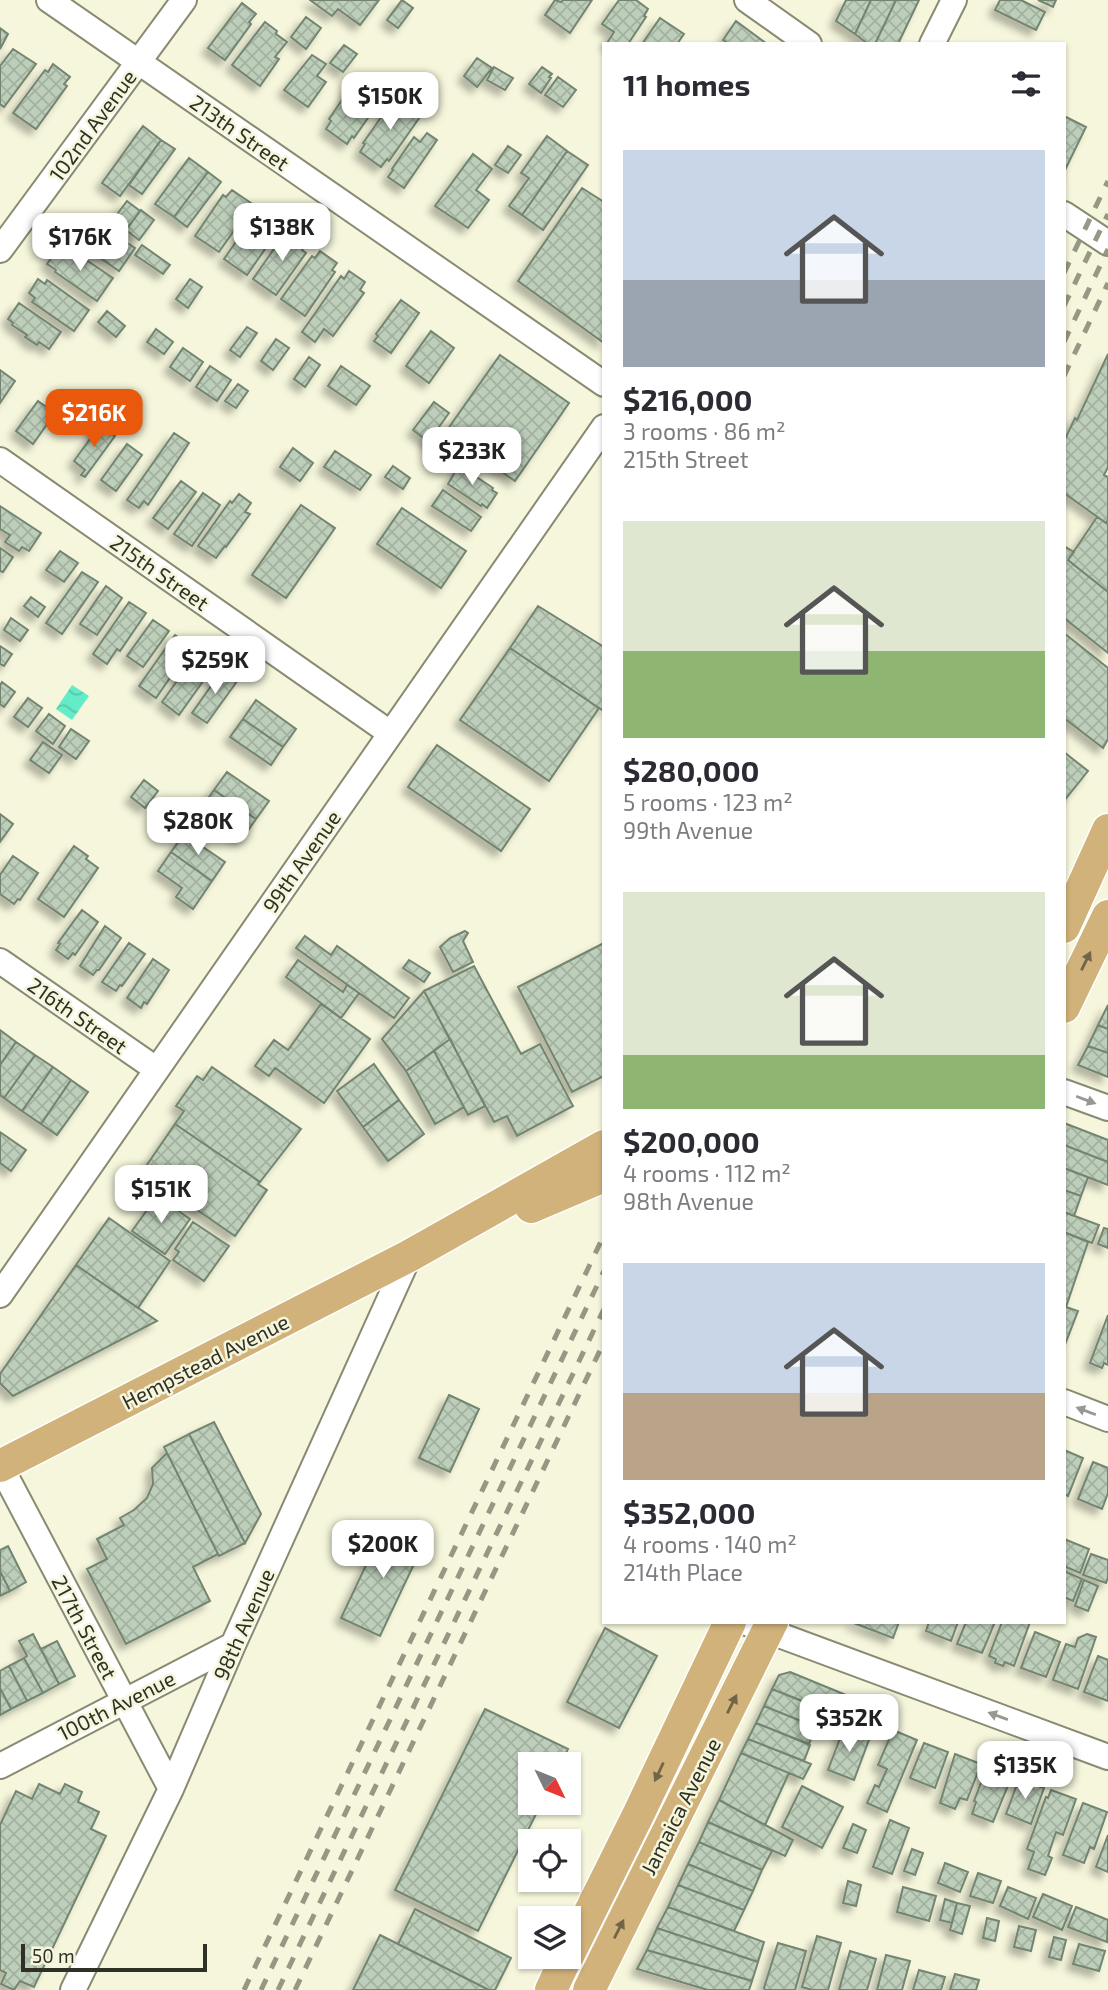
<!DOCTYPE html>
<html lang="en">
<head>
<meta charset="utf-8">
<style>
  :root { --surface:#fff; --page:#f7f7f7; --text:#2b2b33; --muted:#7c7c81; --accent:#ea580c }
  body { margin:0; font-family:"Exo 2",sans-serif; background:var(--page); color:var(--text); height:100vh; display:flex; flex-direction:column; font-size:26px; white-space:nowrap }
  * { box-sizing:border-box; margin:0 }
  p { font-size:23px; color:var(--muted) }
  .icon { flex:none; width:38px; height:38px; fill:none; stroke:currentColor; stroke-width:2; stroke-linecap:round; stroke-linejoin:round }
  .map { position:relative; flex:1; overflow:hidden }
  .panel { position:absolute; left:602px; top:42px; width:464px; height:1582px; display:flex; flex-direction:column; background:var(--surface); border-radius:0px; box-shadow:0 2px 5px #0004 }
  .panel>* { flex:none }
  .needle { width:46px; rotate:133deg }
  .tools { position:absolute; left:518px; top:1752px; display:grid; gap:14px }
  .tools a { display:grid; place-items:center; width:63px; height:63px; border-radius:0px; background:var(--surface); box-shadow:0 2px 5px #0004; font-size:35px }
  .scale { position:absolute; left:21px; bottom:18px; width:186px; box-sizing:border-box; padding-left:7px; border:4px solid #303126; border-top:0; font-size:19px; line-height:24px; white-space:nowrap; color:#303126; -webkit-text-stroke:5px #f5f6db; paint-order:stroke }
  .price { position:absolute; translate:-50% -60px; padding:0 16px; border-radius:14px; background:#fff; color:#222; font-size:23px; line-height:46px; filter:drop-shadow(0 2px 4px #0008) }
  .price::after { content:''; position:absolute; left:50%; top:42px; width:21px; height:16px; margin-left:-10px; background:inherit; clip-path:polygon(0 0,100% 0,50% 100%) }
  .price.active { background:var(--accent); color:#fff }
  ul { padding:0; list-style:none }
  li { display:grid; align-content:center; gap:14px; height:371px; padding:0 21px }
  li span { display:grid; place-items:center; height:217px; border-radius:0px; color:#555 }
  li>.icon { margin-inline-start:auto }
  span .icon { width:126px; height:126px; fill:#fffc; stroke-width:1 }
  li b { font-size:30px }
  h2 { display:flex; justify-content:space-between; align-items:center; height:84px; padding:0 21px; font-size:30px }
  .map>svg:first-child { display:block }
</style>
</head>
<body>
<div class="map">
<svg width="1108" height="1990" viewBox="0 0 1108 1990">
  <defs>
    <pattern id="water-waves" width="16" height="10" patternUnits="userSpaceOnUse" patternTransform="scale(1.75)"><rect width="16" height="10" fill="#64ebc8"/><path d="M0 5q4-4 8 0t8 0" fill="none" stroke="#57caac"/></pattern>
    <pattern id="building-cross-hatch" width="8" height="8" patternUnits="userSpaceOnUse" patternTransform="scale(1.75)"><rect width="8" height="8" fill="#bdcfba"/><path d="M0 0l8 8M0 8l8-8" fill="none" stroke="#a3b2a0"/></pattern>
    <filter id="shadow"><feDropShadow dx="-6" dy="6" stdDeviation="3.5" flood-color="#0004"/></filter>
  </defs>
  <rect width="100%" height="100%" fill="#f5f6db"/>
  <path fill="url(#water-waves)" d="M72 685 89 696 72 720 56 709Z"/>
  <path fill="url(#building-cross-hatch)" stroke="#738571" stroke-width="2" filter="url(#shadow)" d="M310 0H379L360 25 338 9 332 16Z
    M402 0 413 8 398 28 387 20Z
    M555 0 561 2 563 0H592L570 33 545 15Z
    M619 0H636L648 9 644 16 646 17 628 44H608L607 43 614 32 602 24Z
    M846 0H871L855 34 836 21Z
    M871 0H896L875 44H868L855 34Z
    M896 0H919L898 44H875Z
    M1000 0H1021L1045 12 1036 30 995 10Z
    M1038 0H1056L1053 7Z
    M242 3 256 14 249 22 251 24 225 60 208 48Z
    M306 17 321 28 306 49 291 37Z
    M660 18 684 34 677 44H642Z
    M736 21 767 44H729L723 40Z
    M265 22 277 31 276 34 287 42 275 57 279 59 260 86 232 65Z
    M0 28 8 34 0 49Z
    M344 45 357 54 343 72 330 63Z
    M13 49 36 64 4 107 0 104V66Z
    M312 55 326 64 317 76 326 82 308 107 284 90Z
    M477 58 492 68 477 87 464 76Z
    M53 64 70 77 64 84 67 86 36 129 13 113 45 70 48 72Z
    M494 67 513 78 505 90 487 80Z
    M542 67 552 74 549 77 551 78 541 93 529 84Z
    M558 77 576 90 563 107 545 95Z
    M353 84 379 102 354 138 352 136 347 144 326 129 331 121 329 119Z
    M396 96 422 114 389 161 387 159 381 167 360 152 365 144 363 143Z
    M1066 117 1086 127 1064 172V122Z
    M143 126 161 140 120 196 102 183Z
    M427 133 437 140 404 188 388 177 393 170 392 169 414 137 420 142Z
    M547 136 567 151 522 215 509 206 529 178 521 173Z
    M161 140 175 149 142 194 129 185Z
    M508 146 521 155 508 173 495 165Z
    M567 151 588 165 543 230 522 215Z
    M473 154 492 169 476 190 489 200 468 228 435 206Z
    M189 158 208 172 174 217 155 204Z
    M208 172 221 182 187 227 174 217Z
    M582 188 604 202V343L518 281Z
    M232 190 251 203 246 211 247 212 219 252 195 236 223 195 226 197Z
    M127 201 140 211 125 231 112 221Z
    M141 210 154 220 139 240 126 230Z
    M263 211 279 223 274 230 277 232 247 275 224 259 254 216 257 219Z
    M82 216 91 222 92 219 135 248 119 271 77 242 79 239 70 233Z
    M291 231 308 242 302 250 306 253 276 295 253 279 283 236 286 238Z
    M142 245 170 265 163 274 135 255Z
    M60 246 68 252 70 249 113 278 97 301 55 272 56 270 47 264Z
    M320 251 337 263 332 270 335 272 305 316 281 299 312 256 315 258Z
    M349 271 365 282 360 290 364 293 333 336 324 329 315 342 302 332 341 276 344 279Z
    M38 279 45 284 47 280 89 310 74 331 32 302 35 298 29 293Z
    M190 279 202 287 188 308 176 299Z
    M401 300 419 313 391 353 374 341 378 336 376 334Z
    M19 303 61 332 49 349 39 342 37 345 25 337 27 335 12 325 13 323 8 319Z
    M107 311 125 326 116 337 98 322Z
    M247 327 257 333 240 357 230 350Z
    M156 329 173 342 164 354 147 342Z
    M431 331 454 348 429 383 406 366Z
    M276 339 289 348 273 370 261 361Z
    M183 348 203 362 190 381 170 367Z
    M1108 354V467L1104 475 1108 477V520L1106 523 1064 493V441L1075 418 1077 420Z
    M500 355 569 403 515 481 445 433Z
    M309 357 320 365 305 387 294 379Z
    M210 366 231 380 217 401 196 387Z
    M341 366 370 386 356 405 328 386Z
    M0 370 15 381 0 403Z
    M238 384 248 391 236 408 225 401Z
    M38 401 55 413 33 444 16 431Z
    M434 402 449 413 434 434 441 440 435 447 413 430Z
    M100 425 115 436 85 477 81 475 85 470 74 461Z
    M174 433 189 443 148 505 144 501 139 508 127 500Z
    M127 444 142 455 116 491 101 480Z
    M293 448 313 463 300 481 280 467Z
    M335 451 371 475 360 490 324 467Z
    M459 465 493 488 492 490 497 493 487 508 482 504 481 506 448 484Z
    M393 466 410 478 403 489 385 477Z
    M181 481 196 492 168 529 153 518Z
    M443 490 481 517 471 531 432 506Z
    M203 493 220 505 192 546 174 534Z
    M239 494 251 503 245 512 250 514 226 547 225 546 216 558 198 546 230 501 232 503Z
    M301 505 335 528 286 598 252 575Z
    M0 506 41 533 29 551 22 547 19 551 5 542 10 535 0 529Z
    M402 508 466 551 441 588 377 544Z
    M1097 517 1108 524V592L1068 560Z
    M1064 546 1074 552 1068 560 1108 592V653L1064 618Z
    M0 548 13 557 3 572 0 571Z
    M60 551 78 563 64 582 46 570Z
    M82 572 98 582 62 634 46 623Z
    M106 586 122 598 97 635 80 624Z
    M31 597 45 607 38 617 24 606Z
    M129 602 146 613 120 651 117 649 107 664 93 654Z
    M538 606 604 647V708L602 710 510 648Z
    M11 618 28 630 20 641 4 630Z
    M153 620 169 631 143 667 127 656Z
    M1064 633 1108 668V739L1103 748 1064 718Z
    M175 635 192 646 156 698 139 686Z
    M0 646 12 654 4 666 0 664Z
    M510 648 599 708 549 781 460 720Z
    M199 650 216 663 179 715 162 702Z
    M223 669 238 680 207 723 192 713Z
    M2 682 15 692 4 707 0 704V685Z
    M28 698 42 708 28 727 14 717Z
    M256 700 296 729 283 747 243 719Z
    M49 714 65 726 53 744 36 731Z
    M243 719 283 747 271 765 230 737Z
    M71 729 89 741 76 759 59 747Z
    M43 742 62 755 49 773 30 760Z
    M437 745 530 809 501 851 408 787Z
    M1064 752 1088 771 1064 801Z
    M227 772 269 801 256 819 214 790Z
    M144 780 158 791 145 808 131 797Z
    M214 790 256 819 242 839 200 810Z
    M0 814 13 824 0 842Z
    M184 834 225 862 212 881 171 852Z
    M74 846 88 856 86 859 98 868 64 917 38 899Z
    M171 852 212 881 193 909 176 897 182 888 158 871Z
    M13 856 38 873 20 900 18 899 14 904 0 894V875Z
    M82 910 98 922 75 955 73 953 68 959 56 950 60 944 58 943Z
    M105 926 121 938 99 970H97L93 975 80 966Z
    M465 931 468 933 463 941 473 962 453 972 440 947 450 938Z
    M305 936 331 955 337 946 409 998 394 1018 296 948Z
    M129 943 145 954 122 986 120 985 116 991 102 982Z
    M604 943V1076L572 1092 518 987Z
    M153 959 169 970 147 1004 144 1002 141 1008 127 998Z
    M298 960 343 992 347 985 359 993 341 1018 286 977Z
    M409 960 430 973 424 982 403 968Z
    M474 966 521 1054 540 1044 573 1106 517 1136 507 1116 494 1122 424 991Z
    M424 991 450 1039 406 1071 382 1039Z
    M321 1004 370 1039 324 1103 275 1068 269 1076 255 1066 274 1040 288 1050Z
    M1108 1005V1029L1098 1025Z
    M1098 1025 1108 1029V1053L1088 1046Z
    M0 1030 16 1042 0 1065Z
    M450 1039 485 1106 468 1115 434 1051Z
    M16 1042 35 1055 4 1098 0 1095V1065Z
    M1088 1046 1108 1053V1077L1078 1065Z
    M434 1051 464 1107 435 1124 406 1071Z
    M35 1055 53 1067 22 1111 4 1098Z
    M374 1064 399 1100 363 1127 337 1091Z
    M53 1067 71 1080 41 1124 22 1111Z
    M212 1067 301 1129 260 1182 175 1124 184 1111 176 1106 197 1076 203 1080Z
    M71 1080 88 1092 57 1135 41 1124Z
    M399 1100 424 1134 388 1161 363 1127Z
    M1064 1123 1108 1140V1162L1064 1145Z
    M175 1124 260 1182 258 1184 267 1190 235 1236 142 1172Z
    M0 1132 26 1150 11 1171 0 1163Z
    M1064 1145 1108 1162V1185L1064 1168Z
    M1064 1168 1088 1177 1081 1196 1064 1190Z
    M1064 1190 1081 1196 1074 1216 1064 1212Z
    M157 1196 190 1219 165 1254 132 1231Z
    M1064 1212 1099 1225 1092 1243 1064 1232Z
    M109 1218 170 1261 138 1308 76 1265Z
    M193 1222 229 1246 204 1281 173 1260 179 1252 175 1249Z
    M1104 1228 1108 1229V1248L1098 1244Z
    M1064 1232 1088 1242 1066 1307 1078 1311 1064 1347Z
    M76 1265 157 1321 13 1396 0 1383V1374Z
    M1108 1315V1365L1104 1363 1102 1368 1090 1363Z
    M449 1395 479 1409 450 1472 419 1458Z
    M214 1422 261 1514 245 1543 189 1434Z
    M189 1434 245 1543 219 1556 164 1447Z
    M1064 1450 1083 1458 1068 1496 1064 1494Z
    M167 1453 218 1554 193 1567 210 1601 126 1644 87 1569 107 1559 97 1539 124 1525 120 1518 134 1510 147 1498 153 1484 152 1468Z
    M1093 1462 1108 1468V1493L1102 1509 1078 1499Z
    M385 1525 424 1543 380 1636 341 1618Z
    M1064 1539 1089 1549 1080 1573 1064 1566Z
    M8 1546 26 1582 10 1591 0 1571V1550Z
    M1091 1554 1108 1560V1577L1106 1583 1083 1575Z
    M0 1571 10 1591 0 1596Z
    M1064 1571 1082 1579 1073 1601 1064 1597Z
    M1084 1580 1098 1586 1088 1611 1075 1606Z
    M851 1622H899L893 1638Z
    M929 1622H958L951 1641 926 1631Z
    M966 1622H995L982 1653 957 1644Z
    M1002 1622H1030L1014 1666 1005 1662 1003 1666 995 1663 996 1659 989 1656Z
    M605 1628 657 1656 619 1728 567 1702Z
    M1035 1632 1060 1642 1046 1677 1021 1668Z
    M33 1634 59 1684 43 1693 24 1658 27 1656 19 1641Z
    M1087 1634 1096 1637 1078 1689 1053 1680 1066 1644 1075 1647 1078 1638Z
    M57 1641 75 1676 59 1684 41 1649Z
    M1098 1656 1108 1660V1701L1084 1692Z
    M24 1658 43 1693 27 1701 9 1666Z
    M9 1666 27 1701 11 1709 0 1688V1671Z
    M790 1672 846 1695V1697L855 1700 848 1716 839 1713 838 1715 772 1689 779 1675Z
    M0 1688 11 1709 0 1715Z
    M772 1689 824 1710 816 1727 764 1706Z
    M764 1706 816 1727 809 1744 756 1723Z
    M485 1709 568 1749 561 1764H530V1802H542L478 1931 395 1890Z
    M756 1723 810 1745 804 1761 748 1739Z
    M844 1728 870 1737 854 1780 828 1770Z
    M893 1730 917 1740 887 1812 867 1803 875 1785 879 1787 887 1769 878 1765Z
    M748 1739 811 1764 803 1779 741 1753Z
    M924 1743 948 1752 935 1788 910 1778Z
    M741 1753 789 1773 765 1825 719 1800Z
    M955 1754 981 1764 967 1800 960 1798 955 1809 940 1803Z
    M987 1767 1012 1776 993 1822 972 1814 976 1802 974 1801Z
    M1019 1779 1044 1788 1031 1824 1006 1814Z
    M39 1784 60 1794 65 1784 82 1792 78 1802 99 1812 91 1829 106 1836 34 1987 20 1981 14 1990 1 1984 6 1973 0 1970V1825L16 1791 32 1799Z
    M802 1786 843 1807 822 1848 782 1827Z
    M1051 1790 1076 1799 1063 1835 1056 1832 1048 1856 1052 1858 1045 1875 1028 1869 1034 1852 1027 1849 1046 1797 1048 1798Z
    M719 1800 793 1840 785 1856 708 1822Z
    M1083 1803 1107 1812 1094 1849 1090 1847 1084 1863 1063 1855Z
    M890 1820 909 1828 892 1874 873 1867Z
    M708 1822 772 1851 762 1870 699 1842Z
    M853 1824 866 1830 857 1853 843 1848Z
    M1108 1835V1872L1096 1867Z
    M699 1842 762 1870 753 1891 688 1864Z
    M912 1849 923 1853 915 1875 904 1871Z
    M945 1863 968 1872 960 1892 938 1883Z
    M688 1864 753 1891 744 1910 678 1885Z
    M978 1873 1001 1881 993 1903 970 1896Z
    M848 1881 861 1885 856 1906 843 1903Z
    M678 1885 744 1910 734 1931 668 1907Z
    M903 1887 936 1896 929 1921 897 1912Z
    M1008 1887 1036 1898 1028 1919 1000 1906Z
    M1043 1894 1072 1906 1062 1930 1033 1917Z
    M945 1899 957 1903 952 1923 940 1920Z
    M957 1903 970 1906 962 1934 950 1930Z
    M668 1907 764 1942 758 1962 657 1928Z
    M1076 1907 1108 1920 1107 1942 1068 1927Z
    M415 1909 511 1958 495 1990H489L398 1944Z
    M987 1918 999 1921 995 1941 983 1938Z
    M1019 1926 1036 1930 1031 1951 1014 1947Z
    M657 1928 758 1962 752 1981 647 1950Z
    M380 1935 398 1944 489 1990H353Z
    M817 1936 841 1943 828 1990H812L802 1987Z
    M1054 1937 1066 1940 1061 1960 1049 1957Z
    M778 1943 806 1951 795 1990H765L764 1988Z
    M1079 1944 1105 1951 1099 1971 1073 1964Z
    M647 1950 752 1981 749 1990H708L637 1969Z
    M850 1951 876 1959 867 1990H839Z
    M886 1955 910 1961 902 1990H877Z
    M919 1970 945 1977 941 1990H913Z
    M955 1974 979 1980 976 1990H950Z"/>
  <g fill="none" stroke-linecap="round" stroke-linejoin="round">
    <defs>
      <path id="minor" d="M49 0 604 384
        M747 0 809 44
        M932 44 954 0
        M1064 214 1108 243
        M0 250 184 0
        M0 460 390 733
        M0 961 156 1069
        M1064 1092 1108 1108
        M0 1295 604 427
        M1064 1402 1108 1419
        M0 1465 171 1789
        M744 1622 1108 1757
        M0 1766 233 1645
        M73 1990 171 1789 233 1645 409 1256"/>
      <path id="major" d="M1064 927 1108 830
        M1064 1007 1108 916
        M531 1207 604 1176
        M0 1466 409 1256 604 1146
        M569 1954 639 1813 730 1622
        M551 1990 567 1956
        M589 1990 772 1622"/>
    </defs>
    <use href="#minor" stroke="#898a71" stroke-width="28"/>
    <use href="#major" stroke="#fff" stroke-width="35"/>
    <use href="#minor" stroke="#fff" stroke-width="24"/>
    <use href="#major" stroke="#d1b27a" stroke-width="32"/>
    <path stroke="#969784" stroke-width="5" stroke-dasharray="12 12" stroke-linecap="butt" d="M1064 273 1108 181
      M1064 306 1108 214
      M1064 342 1108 249
      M1064 376 1108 283
      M244 1990 604 1235
      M261 1990 604 1271
      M278 1990 604 1309
      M295 1990 604 1342"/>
  </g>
  <defs><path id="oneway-solid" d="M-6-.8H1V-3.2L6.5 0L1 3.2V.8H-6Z" transform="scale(1.75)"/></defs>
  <g fill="#706548">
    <use href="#oneway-solid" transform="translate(1086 961) rotate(-64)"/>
    <use href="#oneway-solid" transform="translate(732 1704) rotate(-63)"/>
    <use href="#oneway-solid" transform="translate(659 1772) rotate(115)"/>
    <use href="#oneway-solid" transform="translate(619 1929) rotate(-63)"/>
  </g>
  <g fill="#989892">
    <use href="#oneway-solid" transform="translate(1086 1100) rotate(21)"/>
    <use href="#oneway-solid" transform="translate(1086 1411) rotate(-159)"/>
    <use href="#oneway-solid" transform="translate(998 1716) rotate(-160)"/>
  </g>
  <g text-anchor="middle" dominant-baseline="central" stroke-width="5" stroke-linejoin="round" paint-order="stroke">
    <g font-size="21" fill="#303126" stroke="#f5f6db">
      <text transform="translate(92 125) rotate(-54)">102nd Avenue</text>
      <text transform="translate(240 132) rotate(35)">213th Street</text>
      <text transform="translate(160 572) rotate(35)">215th Street</text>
      <text transform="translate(301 861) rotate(-55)">99th Avenue</text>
      <text transform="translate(78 1015) rotate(35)">216th Street</text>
      <text transform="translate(205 1361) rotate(-27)">Hempstead Avenue</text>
      <text transform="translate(243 1624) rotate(-66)">98th Avenue</text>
      <text transform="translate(85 1627) rotate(62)">217th Street</text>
      <text transform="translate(116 1705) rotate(-27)">100th Avenue</text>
      <text transform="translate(680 1806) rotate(-63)">Jamaica Avenue</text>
    </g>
  </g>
</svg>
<div class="tools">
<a><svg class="needle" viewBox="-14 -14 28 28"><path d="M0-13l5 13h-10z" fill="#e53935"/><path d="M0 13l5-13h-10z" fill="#7c7c81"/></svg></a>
<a><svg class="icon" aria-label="locate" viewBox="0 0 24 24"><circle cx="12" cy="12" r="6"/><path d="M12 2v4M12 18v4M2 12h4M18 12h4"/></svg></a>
<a><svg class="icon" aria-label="layers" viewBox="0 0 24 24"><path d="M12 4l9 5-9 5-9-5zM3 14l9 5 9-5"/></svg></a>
</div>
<div class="scale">50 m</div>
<b class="price" style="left:390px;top:132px">$150K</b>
<b class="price" style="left:282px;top:263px">$138K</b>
<b class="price" style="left:80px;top:273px">$176K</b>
<b class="price active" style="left:94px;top:449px">$216K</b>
<b class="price" style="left:472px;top:487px">$233K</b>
<b class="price" style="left:215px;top:696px">$259K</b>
<b class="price" style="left:198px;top:857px">$280K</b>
<b class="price" style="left:161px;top:1225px">$151K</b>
<b class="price" style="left:383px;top:1580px">$200K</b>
<b class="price" style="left:849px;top:1754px">$352K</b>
<b class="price" style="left:1025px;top:1801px">$135K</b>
<section class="panel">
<h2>11 homes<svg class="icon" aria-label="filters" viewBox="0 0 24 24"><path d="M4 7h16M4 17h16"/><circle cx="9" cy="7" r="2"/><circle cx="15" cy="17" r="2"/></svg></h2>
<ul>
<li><span style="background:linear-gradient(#c9d6e8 60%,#9aa5b1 0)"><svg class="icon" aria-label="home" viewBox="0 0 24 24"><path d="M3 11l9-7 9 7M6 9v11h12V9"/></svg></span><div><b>$216,000</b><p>3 rooms · 86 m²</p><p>215th Street</p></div></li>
<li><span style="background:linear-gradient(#dfe7d0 60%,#8fb573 0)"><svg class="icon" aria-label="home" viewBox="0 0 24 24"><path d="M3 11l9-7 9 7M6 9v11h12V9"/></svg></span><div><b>$280,000</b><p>5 rooms · 123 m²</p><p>99th Avenue</p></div></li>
<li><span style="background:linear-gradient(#dfe7d0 75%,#8fb573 0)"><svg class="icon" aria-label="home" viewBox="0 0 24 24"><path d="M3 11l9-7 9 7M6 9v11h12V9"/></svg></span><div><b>$200,000</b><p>4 rooms · 112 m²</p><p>98th Avenue</p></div></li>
<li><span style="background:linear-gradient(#c9d6e8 60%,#b9a48a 0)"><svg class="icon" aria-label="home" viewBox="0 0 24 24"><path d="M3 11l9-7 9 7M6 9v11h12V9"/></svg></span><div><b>$352,000</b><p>4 rooms · 140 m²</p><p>214th Place</p></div></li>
</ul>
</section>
</div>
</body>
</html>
